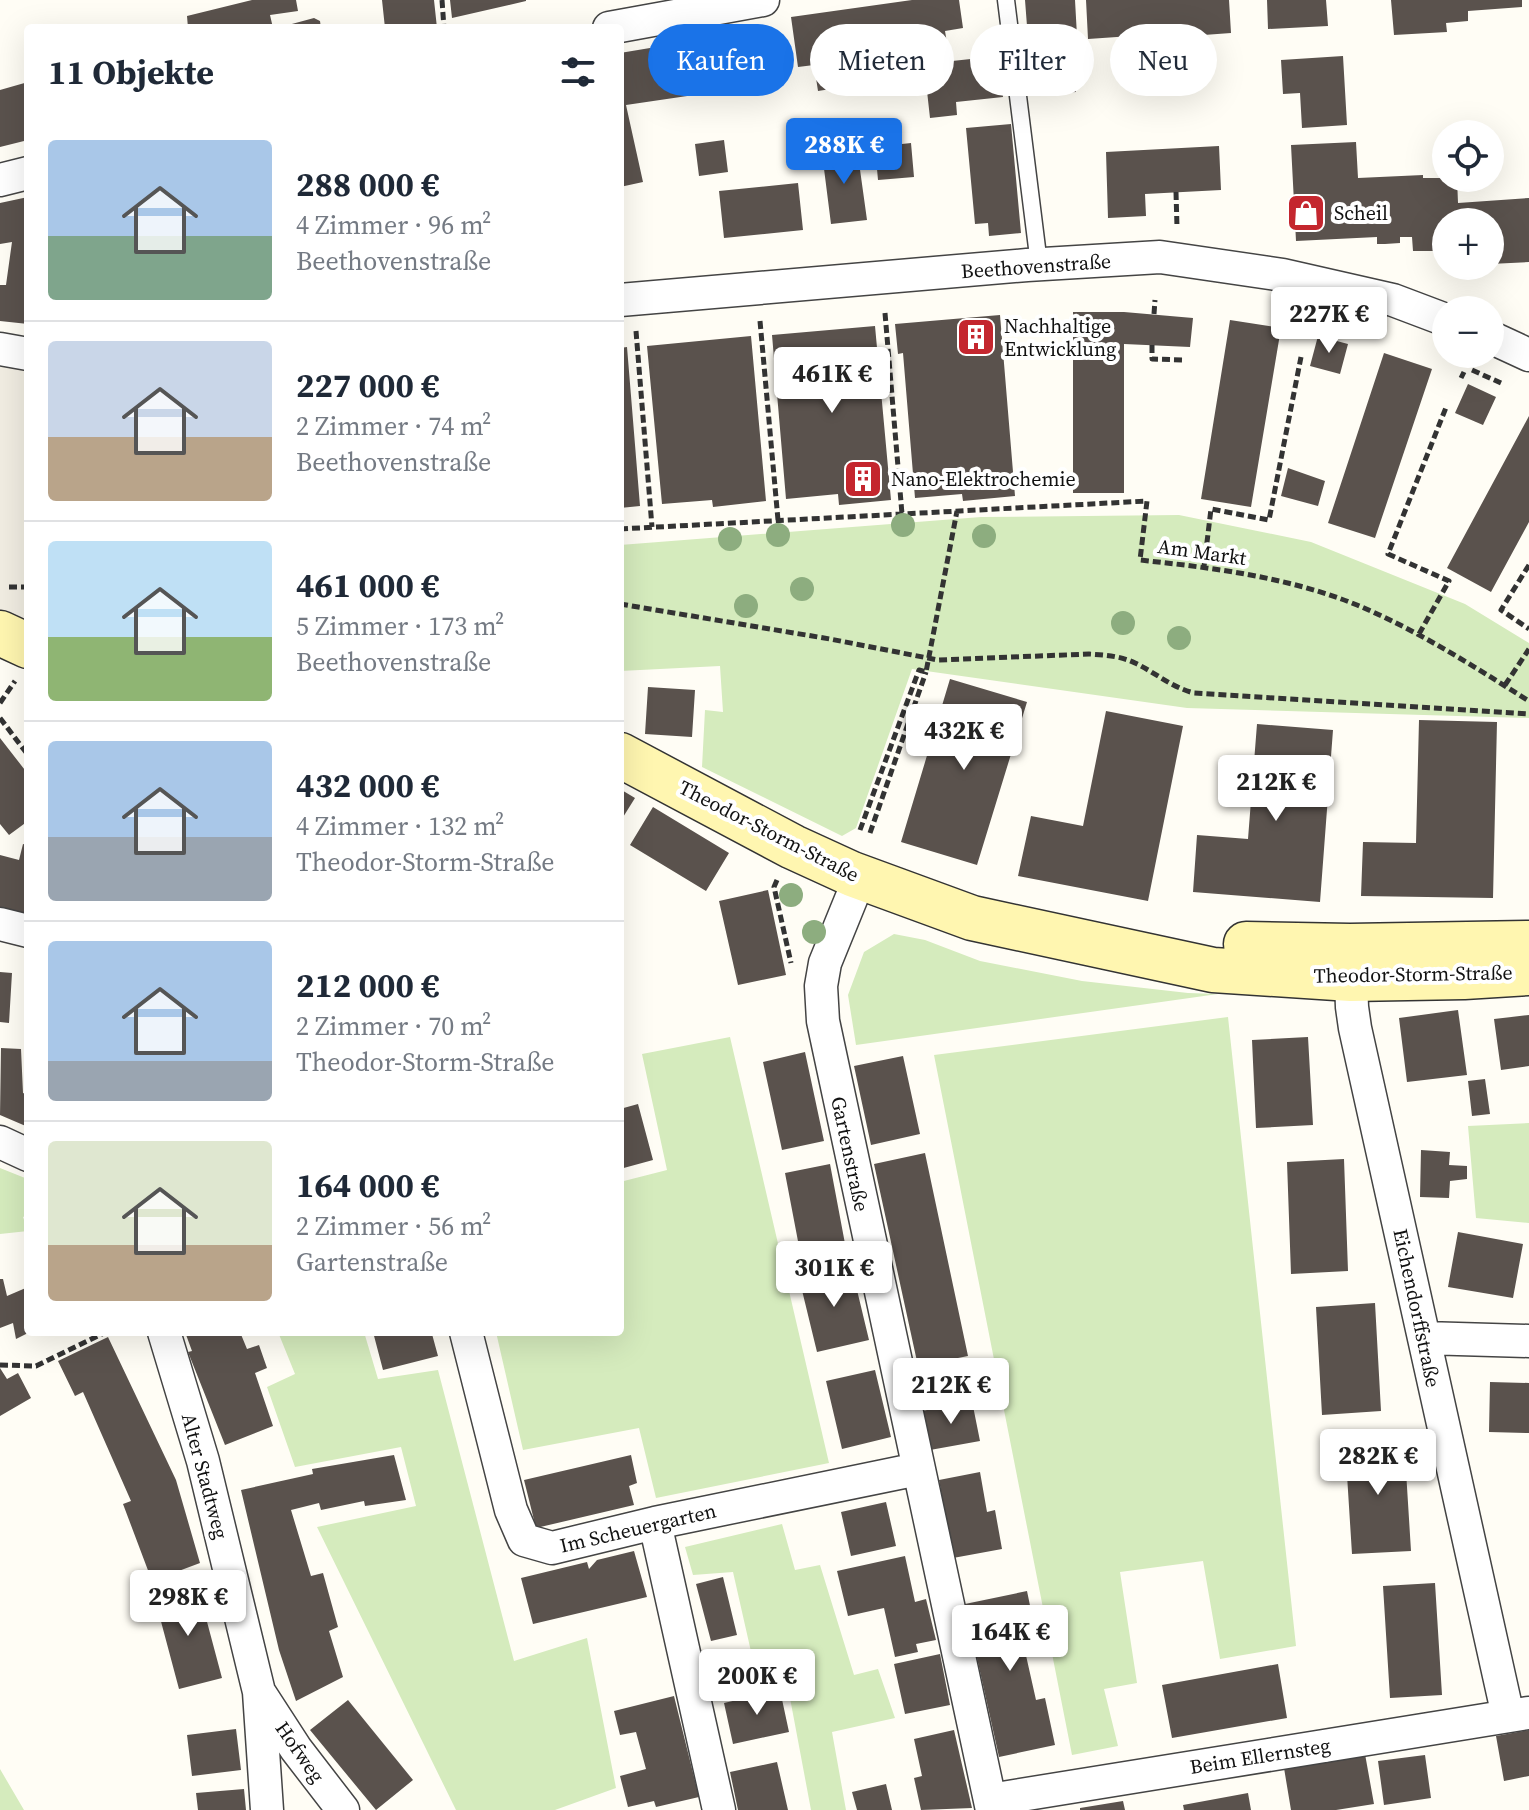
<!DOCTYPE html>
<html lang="de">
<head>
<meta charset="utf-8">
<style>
  :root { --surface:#fff; --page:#f6f6f7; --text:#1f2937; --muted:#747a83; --line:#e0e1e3; --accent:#1a73e8 }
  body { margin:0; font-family:"Source Serif 4",serif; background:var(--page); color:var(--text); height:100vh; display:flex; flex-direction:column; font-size:30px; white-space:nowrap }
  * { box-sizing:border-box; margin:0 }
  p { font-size:26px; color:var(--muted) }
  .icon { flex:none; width:44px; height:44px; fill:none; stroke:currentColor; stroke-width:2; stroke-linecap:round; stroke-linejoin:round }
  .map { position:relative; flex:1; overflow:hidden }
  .drawer { position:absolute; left:24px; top:24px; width:600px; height:1312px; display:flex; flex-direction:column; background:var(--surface); border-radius:8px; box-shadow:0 8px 32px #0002 }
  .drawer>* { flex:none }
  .guide { position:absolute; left:648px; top:24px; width:760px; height:72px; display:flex; gap:16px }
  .controls { position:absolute; left:1432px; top:120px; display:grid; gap:16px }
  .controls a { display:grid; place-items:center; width:72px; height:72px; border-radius:50%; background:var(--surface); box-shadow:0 8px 32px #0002; font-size:40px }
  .price { position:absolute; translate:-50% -68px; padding:0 18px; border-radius:8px; background:#fff; color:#222; font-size:26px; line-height:52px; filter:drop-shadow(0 2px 4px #0008) }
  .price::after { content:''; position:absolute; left:50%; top:48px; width:24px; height:18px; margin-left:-12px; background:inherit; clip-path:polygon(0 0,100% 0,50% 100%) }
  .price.on { background:var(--accent); color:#fff }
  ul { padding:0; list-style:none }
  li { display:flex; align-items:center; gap:24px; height:200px; padding:0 24px }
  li+li { border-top:2px solid var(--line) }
  li span { display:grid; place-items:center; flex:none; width:224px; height:160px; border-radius:8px; color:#555 }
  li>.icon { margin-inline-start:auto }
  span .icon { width:96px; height:96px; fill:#fffc; stroke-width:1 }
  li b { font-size:34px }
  h2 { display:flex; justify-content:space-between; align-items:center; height:96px; padding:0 24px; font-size:34px }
  .chip { padding:0 28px; border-radius:36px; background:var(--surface); box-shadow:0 8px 32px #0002; font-size:28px; line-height:72px }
  .chip.on { background:var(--accent); color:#fff }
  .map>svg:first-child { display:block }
</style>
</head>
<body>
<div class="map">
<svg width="1529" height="1810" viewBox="0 0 1529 1810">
  <rect width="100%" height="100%" fill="#fffdf5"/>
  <path fill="#d5ebbd" d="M1179 515 1311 542 1465 604 1529 643V718L1187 708 912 669 856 828 842 836 702 767 705 710 723 712 720 666 620 671V545L981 517Z
    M894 934 925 940 980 961 1082 981 1188 993 1218 994 856 1045 848 995 864 952Z
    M1228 1017 1296 1646 1220 1659 1203 1561 1120 1572 1137 1683 1104 1689 1118 1746 1072 1755 934 1055Z
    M730 1037 829 1463 656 1498 639 1428 523 1450 496 1332H620V1182L667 1170 642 1054Z
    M1529 1123V1223L1476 1218 1468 1126Z
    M0 1168 25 1178 28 1185V1215L23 1217 28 1231 0 1234Z
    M278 1332H364L378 1379 438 1370 514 1661 587 1638 616 1788 555 1810H456L317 1527 416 1506 401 1447 295 1467 267 1387 295 1374Z
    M782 1524 795 1570 820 1565 854 1675 878 1669 895 1718 832 1732 846 1810H811L787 1682 759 1687 733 1572 693 1575 685 1547Z
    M0 1769 24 1810H0Z"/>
  <path fill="#f1ede2" d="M0 364 28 368V626L0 614Z"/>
  <path fill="#5a524d" d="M252 0H296L298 11 270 15 273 28H188L187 16Z
    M382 0H434L437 28H385Z
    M450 0H526V1L452 18Z
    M912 0H959L963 28 945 31 947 43 915 48 916 60 903 62 901 52 833 62 837 88 818 91 814 65 798 67 791 17Z
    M1025 0H1075L1077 36 1028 39Z
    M1086 0H1229L1231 33 1190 36 1189 32 1088 39Z
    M1267 0H1326L1328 26 1268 29Z
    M1391 0H1522V7L1468 11V21L1446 23 1447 32 1394 35Z
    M314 18 320 21 321 28H277Z
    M752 31 762 85 626 105 643 182 620 187V53Z
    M1073 44 1076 92 1032 95 1029 48Z
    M999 56 1003 97 956 102 957 115 930 118 924 64Z
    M1343 56 1347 125 1302 128 1300 93 1283 94 1281 60Z
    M28 82V140L0 147V90Z
    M1011 124 1021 233 989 236 988 223 975 224 966 128Z
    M724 140 728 172 699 176 695 144Z
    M1356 142 1358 178 1423 175V178H1457L1458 203 1529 198V262L1490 264V222H1446V242H1437V251H1413L1412 237H1400V243L1385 244H1377V237L1296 241 1291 145Z
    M911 143 914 177 878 180 875 147Z
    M1219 146 1221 190 1145 194 1146 216 1108 218 1106 152Z
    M857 148 867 220 831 224 822 153Z
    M798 183 803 230 724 238 719 191Z
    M28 197V324L0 321V285H6L12 242 0 244V203Z
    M1073 312H1124L1193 318 1190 347 1124 344V493H1073Z
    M1000 315 1015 496 963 501 962 494 915 498 903 353 898 354 895 324Z
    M1230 320 1281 328 1251 507 1201 499Z
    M875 326 891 500 839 505 838 494 786 499 772 335Z
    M751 336 766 501 713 507 712 500 662 504 647 346Z
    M1318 336 1348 344 1340 374 1310 366Z
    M627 347 640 506 620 508V348Z
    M1384 353 1432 369 1375 538 1328 523Z
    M1468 384 1496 397 1483 425 1455 413Z
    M1529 416V522L1491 592 1447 568Z
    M1288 468 1325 481 1318 506 1281 496Z
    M950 679 1027 702 977 865 901 842Z
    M648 687 695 690 692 737 645 734Z
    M1106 711 1183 726 1148 901 1018 876 1031 816 1083 826Z
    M1419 720 1497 722 1493 898 1361 896 1363 842 1416 843Z
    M1257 724 1333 730 1320 902 1193 892 1197 835 1248 839Z
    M0 738 28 774V821L9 835 0 824Z
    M620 789 635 798 620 822Z
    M653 807 729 853 706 891 630 845Z
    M23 844 28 845V922L0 914V855L19 860Z
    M768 890 786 975 738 985 719 901Z
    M0 972 12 973 9 1023 0 1022Z
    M1458 1010 1467 1075 1407 1082 1399 1018Z
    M1529 1015V1066L1501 1070 1494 1019Z
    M1308 1037 1313 1125 1256 1128 1252 1040Z
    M1 1048 21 1049 23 1093 28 1095V1127L0 1115Z
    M805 1052 824 1141 782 1150 763 1062Z
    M903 1056 920 1134 871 1145 854 1066Z
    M1485 1079 1490 1114 1472 1116 1468 1081Z
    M638 1104 653 1160 620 1169V1109Z
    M1421 1150 1450 1152 1449 1165 1467 1166V1179L1450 1181 1449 1198 1420 1197Z
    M925 1153 968 1356 918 1366 874 1164Z
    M1344 1159 1348 1271 1291 1274 1287 1162Z
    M830 1164 846 1249 801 1257 785 1173Z
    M1458 1232 1523 1244 1513 1298 1448 1287Z
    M851 1265 869 1340 817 1352 799 1278Z
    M0 1279H3L7 1296 28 1287V1333L16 1339 13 1323 0 1328Z
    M1375 1303 1381 1411 1322 1415 1316 1307Z
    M185 1332H240L247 1349 259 1345 267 1368 255 1373 273 1426 225 1445 188 1352 192 1351Z
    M373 1332H427L428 1335 432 1334 438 1356 383 1370Z
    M108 1337 176 1480 200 1563 152 1581 123 1504 131 1501 83 1392 75 1396 58 1361Z
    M0 1368 7 1379 18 1373 31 1398 0 1416Z
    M875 1370 891 1437 842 1449 826 1381Z
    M1490 1382 1529 1383V1433L1489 1432Z
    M972 1401 980 1441 930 1450 922 1411Z
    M1404 1439 1411 1551 1352 1554 1345 1443Z
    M394 1455 406 1500 365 1506 364 1501 321 1510 319 1503 291 1510 311 1576 323 1573 338 1627 329 1631 343 1677 296 1701 279 1650 241 1490 313 1474 312 1469Z
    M631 1455 637 1483 629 1486 634 1505 536 1528 524 1480Z
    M980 1472 987 1512 995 1510 1002 1549 953 1558 939 1480Z
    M886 1502 896 1546 851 1556 841 1512Z
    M634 1551 647 1597 533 1624 521 1578 587 1562 589 1569 597 1560Z
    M905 1556 915 1602 926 1599 936 1640 916 1644 918 1652 895 1657 884 1608 848 1616 837 1571Z
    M723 1577 737 1635 711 1641 696 1584Z
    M1435 1583 1442 1695 1390 1698 1383 1586Z
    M198 1588 222 1678 179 1689 155 1599Z
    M1027 1591 1039 1649 1025 1651 1036 1700 1045 1698 1055 1745 999 1757 965 1604Z
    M940 1654 950 1705 905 1714 894 1664Z
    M1278 1664 1287 1718 1172 1738 1162 1685Z
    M780 1690 789 1732 733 1744 724 1703Z
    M674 1696 699 1797 656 1807 654 1801 628 1807 620 1776 646 1769 636 1732 620 1735 614 1711Z
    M348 1700 413 1780 376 1810 310 1730Z
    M236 1729 241 1770 192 1776 187 1735Z
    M954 1730 972 1808 921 1810 914 1778 922 1776 914 1739Z
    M1529 1730V1776L1504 1781 1496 1736Z
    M1365 1754 1374 1804 1336 1810H1291L1284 1768Z
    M1425 1755 1431 1798 1384 1805 1378 1761Z
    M777 1762 788 1810H738L730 1772Z
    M886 1784 892 1810H857L852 1792Z
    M244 1789 246 1810H198L196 1793Z
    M1248 1793 1251 1810H1184L1183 1805Z
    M1123 1801 1125 1810H1080V1808Z"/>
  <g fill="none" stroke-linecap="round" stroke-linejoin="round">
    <defs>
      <path id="lane" d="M1006 0 1039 264"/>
      <path id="street" d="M609 28 763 0
        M0 180 28 173
        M620 300 1027 265 1160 257 1283 275 1393 300 1446 320
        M1490 337 1529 355
        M0 349 28 354
        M860 877 825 963 821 986 823 1021 992 1810
        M0 924 28 931
        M1350 956 1352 1007 1355 1028 1508 1716
        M0 1142 28 1155
        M164 1332 203 1461 259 1692 267 1810
        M466 1332 511 1510 524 1540 552 1548 655 1523 918 1469
        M1424 1338 1529 1341
        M655 1523 719 1810
        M261 1695 296 1749 343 1810
        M990 1800 1528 1713"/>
      <path id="secondary" d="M0 633 28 646
        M620 755 793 847 852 874 972 918 1213 970 1351 979 1464 977 1529 973
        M1246 944 1350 946 1529 943"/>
    </defs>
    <use href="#lane" stroke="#444" stroke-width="19"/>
    <use href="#street" stroke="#444" stroke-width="35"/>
    <use href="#secondary" stroke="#333" stroke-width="47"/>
    <path stroke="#333" stroke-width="5" stroke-dasharray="8 4" stroke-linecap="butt" d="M442 0 444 28
      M1176 192 1177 227
      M885 313 902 514
      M1154 314 1155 300
      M760 321 778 520
      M1307 330 1309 319
      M636 331 652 527
      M1152 345V359L1184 360
      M1472 370 1501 383
      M1461 378 1464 372
      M620 529 1147 501 1140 560C1214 568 1288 577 1357 605 1419 631 1473 666 1529 701
      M1529 565 1501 610 1529 629
      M1204 567 1211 509 1269 520 1301 357
      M9 587H28
      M620 604 830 639 938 660 1089 654C1105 655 1121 656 1135 663 1156 673 1171 687 1194 693L1529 714
      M1419 634 1449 581 1388 554 1447 405
      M1505 685 1529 649
      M0 703 15 681
      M0 718 28 755
      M860 830 919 670 926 672 957 511
      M870 833 926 672
      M777 880 774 887 791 963
      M0 1365 36 1366 106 1332"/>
    <use href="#lane" stroke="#fff" stroke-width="16"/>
    <use href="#street" stroke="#fff" stroke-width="32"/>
    <use href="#secondary" stroke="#fff6b0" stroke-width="44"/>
  </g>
  <g fill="#8dad7f">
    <circle cx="903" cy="525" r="12"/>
    <circle cx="778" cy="535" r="12"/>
    <circle cx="984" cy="536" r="12"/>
    <circle cx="730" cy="539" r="12"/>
    <circle cx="802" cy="589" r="12"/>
    <circle cx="746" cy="606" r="12"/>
    <circle cx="1123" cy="623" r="12"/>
    <circle cx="1179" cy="638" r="12"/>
    <circle cx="791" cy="895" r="12"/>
    <circle cx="814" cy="932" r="12"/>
  </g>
  <defs>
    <symbol id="shop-square" viewBox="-11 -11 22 22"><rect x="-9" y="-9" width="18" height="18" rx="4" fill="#c4262e" stroke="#fff"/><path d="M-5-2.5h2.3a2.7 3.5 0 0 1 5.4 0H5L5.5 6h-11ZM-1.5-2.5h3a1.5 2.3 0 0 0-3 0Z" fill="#fff"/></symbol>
    <symbol id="building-square" viewBox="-11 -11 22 22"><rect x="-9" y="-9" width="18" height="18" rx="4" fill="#c4262e" stroke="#fff"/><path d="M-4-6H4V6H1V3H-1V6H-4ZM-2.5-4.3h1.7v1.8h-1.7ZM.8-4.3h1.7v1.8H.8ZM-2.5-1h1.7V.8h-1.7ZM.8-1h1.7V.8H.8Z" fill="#fff"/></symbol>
  </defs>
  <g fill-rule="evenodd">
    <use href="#shop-square" x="1284" y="191" width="44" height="44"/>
    <use href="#building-square" x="954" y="315" width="44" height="44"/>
    <use href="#building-square" x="841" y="457" width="44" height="44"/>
  </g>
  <g text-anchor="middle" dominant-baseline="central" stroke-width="8" stroke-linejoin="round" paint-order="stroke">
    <g font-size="20" fill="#111" stroke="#fff" text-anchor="start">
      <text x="1334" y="213">Scheil</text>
      <text x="1004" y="326">Nachhaltige<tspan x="1004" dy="23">Entwicklung</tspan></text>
      <text x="891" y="479">Nano-Elektrochemie</text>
    </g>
    <g font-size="20" fill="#111" stroke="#fff">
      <text transform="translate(1036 266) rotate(-4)">Beethovenstraße</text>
      <text transform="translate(1202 552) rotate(8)">Am Markt</text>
      <text transform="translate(769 831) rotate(27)">Theodor-Storm-Straße</text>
      <text transform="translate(1413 974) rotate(-1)">Theodor-Storm-Straße</text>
      <text transform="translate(850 1154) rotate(78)">Gartenstraße</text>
      <text transform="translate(1417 1308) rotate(78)">Eichendorffstraße</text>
      <text transform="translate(205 1476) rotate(75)">Alter Stadtweg</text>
      <text transform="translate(638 1528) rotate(-13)">Im Scheuergarten</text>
      <text transform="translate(300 1752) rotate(55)">Hofweg</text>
      <text transform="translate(1260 1756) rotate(-9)">Beim Ellernsteg</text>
    </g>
  </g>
</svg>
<div class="controls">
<a><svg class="icon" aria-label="locate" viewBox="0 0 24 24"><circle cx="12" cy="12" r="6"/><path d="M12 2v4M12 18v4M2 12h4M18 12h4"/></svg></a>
<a>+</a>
<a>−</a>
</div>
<b class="price on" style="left:844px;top:186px">288K €</b>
<b class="price" style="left:1329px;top:355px">227K €</b>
<b class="price" style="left:832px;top:415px">461K €</b>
<b class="price" style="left:964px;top:772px">432K €</b>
<b class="price" style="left:1276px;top:823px">212K €</b>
<b class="price" style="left:834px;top:1309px">301K €</b>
<b class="price" style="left:951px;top:1426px">212K €</b>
<b class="price" style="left:1378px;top:1497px">282K €</b>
<b class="price" style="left:188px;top:1638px">298K €</b>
<b class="price" style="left:1010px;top:1673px">164K €</b>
<b class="price" style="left:757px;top:1717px">200K €</b>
<div class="guide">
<a class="chip on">Kaufen</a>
<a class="chip">Mieten</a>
<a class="chip">Filter</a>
<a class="chip">Neu</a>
</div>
<section class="drawer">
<h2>11 Objekte<svg class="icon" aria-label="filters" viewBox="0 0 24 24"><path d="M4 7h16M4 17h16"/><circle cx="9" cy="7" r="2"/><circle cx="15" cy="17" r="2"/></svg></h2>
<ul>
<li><span style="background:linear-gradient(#a9c7e8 60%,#7fa58c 0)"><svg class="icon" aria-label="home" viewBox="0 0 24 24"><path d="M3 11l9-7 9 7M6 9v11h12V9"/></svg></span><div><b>288 000 €</b><p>4 Zimmer · 96 m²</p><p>Beethovenstraße</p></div></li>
<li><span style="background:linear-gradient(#c9d6e8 60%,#b9a48a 0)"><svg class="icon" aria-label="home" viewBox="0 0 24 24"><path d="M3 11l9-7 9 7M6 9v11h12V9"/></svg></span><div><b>227 000 €</b><p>2 Zimmer · 74 m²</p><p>Beethovenstraße</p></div></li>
<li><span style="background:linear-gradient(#bfe0f5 60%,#8fb573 0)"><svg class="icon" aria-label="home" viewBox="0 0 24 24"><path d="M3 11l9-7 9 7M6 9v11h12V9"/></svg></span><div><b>461 000 €</b><p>5 Zimmer · 173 m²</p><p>Beethovenstraße</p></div></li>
<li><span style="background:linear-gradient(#a9c7e8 60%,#9aa5b1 0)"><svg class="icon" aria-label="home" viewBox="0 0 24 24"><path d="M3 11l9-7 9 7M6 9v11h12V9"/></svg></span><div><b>432 000 €</b><p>4 Zimmer · 132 m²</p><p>Theodor-Storm-Straße</p></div></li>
<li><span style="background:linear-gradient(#a9c7e8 75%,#9aa5b1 0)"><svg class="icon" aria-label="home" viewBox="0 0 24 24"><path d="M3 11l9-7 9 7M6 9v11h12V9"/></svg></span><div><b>212 000 €</b><p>2 Zimmer · 70 m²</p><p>Theodor-Storm-Straße</p></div></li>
<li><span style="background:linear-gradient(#dfe7d0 65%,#b9a48a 0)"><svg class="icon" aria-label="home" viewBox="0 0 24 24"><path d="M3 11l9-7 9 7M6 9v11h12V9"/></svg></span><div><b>164 000 €</b><p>2 Zimmer · 56 m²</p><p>Gartenstraße</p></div></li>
</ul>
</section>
</div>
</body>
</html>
